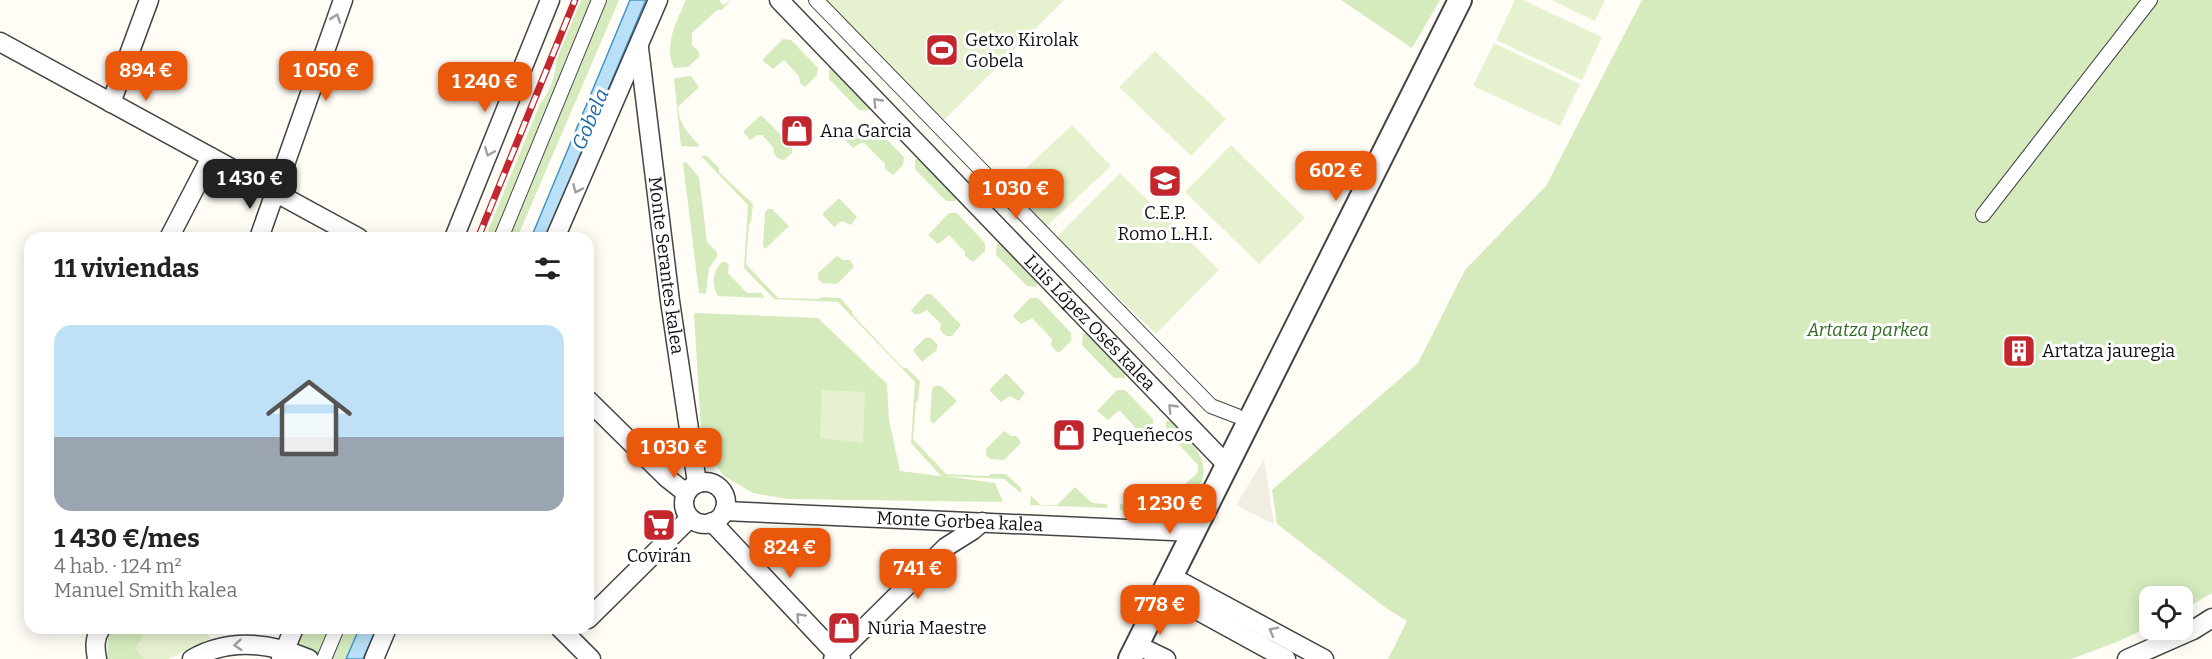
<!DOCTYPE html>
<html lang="es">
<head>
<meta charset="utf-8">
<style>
  :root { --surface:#fff; --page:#f6f6f6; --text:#222; --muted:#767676; --line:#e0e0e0; --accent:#ea580c }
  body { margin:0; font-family:Bitter,serif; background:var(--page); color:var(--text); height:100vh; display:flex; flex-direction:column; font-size:22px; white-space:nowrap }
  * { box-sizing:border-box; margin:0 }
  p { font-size:20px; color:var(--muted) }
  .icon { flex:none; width:33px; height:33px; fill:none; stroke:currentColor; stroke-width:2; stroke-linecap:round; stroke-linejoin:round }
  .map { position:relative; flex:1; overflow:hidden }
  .panel { position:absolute; left:24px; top:232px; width:570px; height:402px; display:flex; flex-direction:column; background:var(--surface); border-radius:18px; box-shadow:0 3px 15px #0003 }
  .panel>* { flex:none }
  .controls { position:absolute; left:2139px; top:586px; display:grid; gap:12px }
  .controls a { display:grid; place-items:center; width:54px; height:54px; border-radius:12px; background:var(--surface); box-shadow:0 3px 15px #0003; font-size:30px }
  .price { position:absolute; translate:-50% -51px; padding:0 14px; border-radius:12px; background:var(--accent); color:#fff; font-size:20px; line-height:39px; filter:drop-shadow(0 2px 3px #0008) }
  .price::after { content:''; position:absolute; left:50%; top:36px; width:18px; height:14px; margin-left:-9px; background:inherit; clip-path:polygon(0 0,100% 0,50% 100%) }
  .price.on { background:#222; color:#fff }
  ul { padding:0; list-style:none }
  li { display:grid; align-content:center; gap:12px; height:318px; padding:0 30px }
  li+li { border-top:2px solid var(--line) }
  li span { display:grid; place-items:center; height:186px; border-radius:18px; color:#555 }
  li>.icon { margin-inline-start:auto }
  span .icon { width:108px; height:108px; fill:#fffc; stroke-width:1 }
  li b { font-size:26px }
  h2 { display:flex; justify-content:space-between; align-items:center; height:72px; padding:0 30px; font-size:26px }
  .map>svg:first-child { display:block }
</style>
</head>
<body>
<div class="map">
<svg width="2212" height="659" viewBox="0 0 2212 659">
  <rect width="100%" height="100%" fill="#fffdf5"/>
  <path fill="#d5ebbd" d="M581 0H619L517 238H485L540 104C549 94 556 74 556 61Z
    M686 0H719L723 5 731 0 722 10H717L692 33V45L699 52V57L688 67 674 68C663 46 677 20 686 0Z
    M1341 0H1440L1412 48Z
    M1642 0H2212V593L2183 610 2182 597H2150L2149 627 2117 642 2071 659H1388L1407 621 1386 608 1277 524 1272 490 1418 363 1465 270 1546 186Z
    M783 39 791 40 818 68 817 75 805 87 800 83 799 76 784 60 773 69 763 61V59Z
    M829 68H835L870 105V110H859L829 79Z
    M691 76 699 87 678 107C679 124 688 133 699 145L698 147 681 146 674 79 675 78Z
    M761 115 792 146V153L784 160 779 159 774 154 773 147 762 135H758L750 140 744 133V131Z
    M862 122H870L904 157 903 165 893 175 885 169V164L864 143H861L853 148 845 140 846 138Z
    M701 156H707L719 168V172L753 204 751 221 749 224 746 264 778 298 819 299 822 297 840 298 852 311 853 315 903 368H907L920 381 918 400 916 402 913 439 946 474 988 476 990 474H1006L1021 488V493L1004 479 945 476 995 483 1003 502 788 499 753 493 724 476 702 448 694 313 818 318 887 384 889 420 900 471 941 476 911 443 915 382 838 302 774 299 744 268 748 205Z
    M915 159H921L957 196 956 201H946L915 169Z
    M686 162 699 177 707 242 717 252V257L709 268 706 294 699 293 683 163Z
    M838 199H840L857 217 851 225 842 221 834 227 823 215V213Z
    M768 209H772L789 226 765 249 763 246 765 212Z
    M949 213H957L985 243V251L973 262 965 256V252L949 235 938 244 928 235Z
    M997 244H1002L1037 280V287L1027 286 996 255Z
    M837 256 843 260H850L854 267 837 284 822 283 818 279V273Z
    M722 262H726L729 265 728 273 747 293H762L764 298 718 296C711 285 713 271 722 262Z
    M926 294H931L961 325 952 336H946L940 330 941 324 927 310 920 314H914L911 310Z
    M1030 298H1038L1071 333V341L1060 352H1057L1051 345 1052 339 1032 318 1021 324 1013 316Z
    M1083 334H1089L1125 373V378H1114L1082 345Z
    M925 338H931L937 344V350L922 362 913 350Z
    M1005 374H1007L1025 393 1019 401 1010 396 1001 402 990 391V389Z
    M935 386H941L957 401 933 424 930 420 932 389Z
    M1117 390H1125L1153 419V427L1142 437 1135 433V427L1120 411H1118L1108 420 1097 411Z
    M1166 421H1170C1191 443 1218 463 1195 493 1187 504 1182 510 1169 511L1120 510V504L1134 505 1138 510 1159 509 1198 472V465L1166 431Z
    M1004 431 1011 436H1017L1021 443 1004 460 990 459 986 455V449Z
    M1075 487 1092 503 1107 504 1108 508 1030 505 1031 496 1041 505H1057Z
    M112 629H202L210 638 168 659H107L108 634Z
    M302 629H358L346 659H289Z"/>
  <path fill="#e6f2cf" d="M821 0H1064L940 124Z
    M1515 0H1523L1602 37 1582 80 1496 40Z
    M1551 0H1605L1595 21Z
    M1494 43 1580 84 1560 126 1473 86Z
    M1155 51 1226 119 1191 156 1119 87Z
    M1072 125 1111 166 1047 226 1008 185Z
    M1231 145 1305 218 1259 264 1185 192Z
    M1120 173 1219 270 1156 334 1057 237Z
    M822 390 865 392 863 443 820 438Z
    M137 629H202L210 638 168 659H144L135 648 143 637Z"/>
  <path fill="#f1ede2" d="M1264 459 1274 524 1236 505Z"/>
  <path fill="#b9e0f7" stroke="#3f96cf" stroke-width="1.5" d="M630 0H646L545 238H531Z
    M359 629H376L363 659H346Z"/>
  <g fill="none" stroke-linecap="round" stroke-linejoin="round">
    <defs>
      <path id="pedestrian" d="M816 0 1211 406 1237 416
        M1983 215 2150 0
        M501 238 599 0
        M324 659 337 628"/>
      <g id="minor">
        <path id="s1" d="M779 0 1228 466"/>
        <path d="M0 42 359 238"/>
        <path id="s2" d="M639 48 670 301 697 483"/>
        <path d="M111 103 149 0"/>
        <path d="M169 238 211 157"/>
        <path d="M259 238 343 0"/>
        <path d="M454 238 550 0"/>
        <path d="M555 238 658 0"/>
        <path d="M588 400 667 478 686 493"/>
        <circle cx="705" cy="503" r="21"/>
        <path id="s3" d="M724 511 1194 532"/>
        <path d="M712 522 841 659"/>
        <path d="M1172 577 1324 659"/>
        <path d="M1164 592 1286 659"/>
        <path d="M588 619 690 518"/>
        <path d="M560 628 591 659"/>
        <path d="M1137 645 1166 659"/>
        <path d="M97 659C95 648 94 638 101 628"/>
        <path d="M192 659C230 637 271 643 309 659"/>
        <path d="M281 659 294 628"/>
        <path d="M374 659 387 628"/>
        <path d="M833 659 946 547 973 530 982 522"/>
        <path d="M2127 659 2193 630 2212 618"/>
      </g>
      <path id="tertiary" d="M1130 659 1460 0"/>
    </defs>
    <use href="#pedestrian" stroke="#444" stroke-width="16"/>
    <use href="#minor" stroke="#444" stroke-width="21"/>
    <use href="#tertiary" stroke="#444" stroke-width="26"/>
    <use href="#pedestrian" stroke="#fff" stroke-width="14"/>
    <use href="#minor" stroke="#fff" stroke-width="18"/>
    <use href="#tertiary" stroke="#fff" stroke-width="22"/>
    <defs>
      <path id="rail" d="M478 238 575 0"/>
    </defs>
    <use href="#rail" stroke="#c4262e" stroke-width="7"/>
    <use href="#rail" stroke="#fff" stroke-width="4.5" stroke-dasharray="14" stroke-linecap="butt"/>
  </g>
  <defs><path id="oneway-chevron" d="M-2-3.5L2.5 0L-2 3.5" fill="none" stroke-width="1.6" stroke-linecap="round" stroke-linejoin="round" transform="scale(1.5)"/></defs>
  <g stroke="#a0a0a0">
    <use href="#oneway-chevron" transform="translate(336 18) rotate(-71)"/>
    <use href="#oneway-chevron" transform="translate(877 102) rotate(-134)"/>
    <use href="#oneway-chevron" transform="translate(489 152) rotate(112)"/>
    <use href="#oneway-chevron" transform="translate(577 189) rotate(114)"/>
    <use href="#oneway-chevron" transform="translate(1172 408) rotate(-134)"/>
    <use href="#oneway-chevron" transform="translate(800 617) rotate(-133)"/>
    <use href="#oneway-chevron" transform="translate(1273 631) rotate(-152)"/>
    <use href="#oneway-chevron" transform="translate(238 645) rotate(175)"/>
  </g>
  <defs>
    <symbol id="stadium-square" viewBox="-11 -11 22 22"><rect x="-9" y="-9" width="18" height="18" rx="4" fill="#c4262e" stroke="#fff"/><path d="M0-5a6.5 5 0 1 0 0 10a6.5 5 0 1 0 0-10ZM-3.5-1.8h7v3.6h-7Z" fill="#fff"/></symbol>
    <symbol id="shop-square" viewBox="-11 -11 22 22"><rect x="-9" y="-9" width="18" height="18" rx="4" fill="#c4262e" stroke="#fff"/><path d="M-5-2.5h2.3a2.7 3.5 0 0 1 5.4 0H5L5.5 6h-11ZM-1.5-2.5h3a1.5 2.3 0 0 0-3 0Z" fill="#fff"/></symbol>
    <symbol id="school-square" viewBox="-11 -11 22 22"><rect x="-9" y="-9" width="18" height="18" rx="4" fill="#c4262e" stroke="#fff"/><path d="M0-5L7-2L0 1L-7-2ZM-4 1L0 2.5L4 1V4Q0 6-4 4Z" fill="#fff"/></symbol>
    <symbol id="building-square" viewBox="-11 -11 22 22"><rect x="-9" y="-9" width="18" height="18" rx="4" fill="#c4262e" stroke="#fff"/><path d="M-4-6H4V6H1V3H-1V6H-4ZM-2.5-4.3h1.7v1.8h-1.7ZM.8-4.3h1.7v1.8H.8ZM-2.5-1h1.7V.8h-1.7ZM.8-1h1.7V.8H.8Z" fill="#fff"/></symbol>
    <symbol id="supermarket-square" viewBox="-11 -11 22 22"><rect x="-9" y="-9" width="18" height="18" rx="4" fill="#c4262e" stroke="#fff"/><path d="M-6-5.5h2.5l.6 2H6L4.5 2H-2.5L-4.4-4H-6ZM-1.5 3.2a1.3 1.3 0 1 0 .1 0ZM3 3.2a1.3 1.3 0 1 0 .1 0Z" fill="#fff"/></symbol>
  </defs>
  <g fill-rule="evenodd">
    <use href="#stadium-square" x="923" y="31" width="38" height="38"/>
    <use href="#shop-square" x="778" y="112" width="38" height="38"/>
    <use href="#school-square" x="1146" y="162" width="38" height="38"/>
    <use href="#building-square" x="2000" y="332" width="38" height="38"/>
    <use href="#shop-square" x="1050" y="416" width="38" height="38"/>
    <use href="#supermarket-square" x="640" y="506" width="38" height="38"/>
    <use href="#shop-square" x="825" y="609" width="38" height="38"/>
  </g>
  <g text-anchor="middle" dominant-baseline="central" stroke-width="6" stroke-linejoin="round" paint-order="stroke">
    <g font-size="18" fill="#111" stroke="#fff" text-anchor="start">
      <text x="965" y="40">Getxo Kirolak<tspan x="965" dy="21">Gobela</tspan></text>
      <text x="820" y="131">Ana Garcia</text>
      <text x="1165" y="213" text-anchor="middle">C.E.P.<tspan x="1165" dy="21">Romo L.H.I.</tspan></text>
      <text x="2042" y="351">Artatza jauregia</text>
      <text x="1092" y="435">Pequeñecos</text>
      <text x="659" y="556" text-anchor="middle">Covirán</text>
      <text x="867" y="628">Nuria Maestre</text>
    </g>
    <g font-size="18" fill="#111" stroke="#fff">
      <text stroke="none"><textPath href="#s2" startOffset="219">Monte Serantes kalea</textPath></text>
      <text stroke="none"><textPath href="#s1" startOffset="448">Luis López Osés kalea</textPath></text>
      <text stroke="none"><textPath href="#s3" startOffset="236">Monte Gorbea kalea</textPath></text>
    </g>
    <g font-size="18" font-style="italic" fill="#2f6b1f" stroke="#fff">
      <text x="1868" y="330">Artatza parkea</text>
    </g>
    <g font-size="20" font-style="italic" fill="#1768a6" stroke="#fff">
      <text transform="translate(590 119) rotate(-67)">Gobela</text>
    </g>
  </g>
</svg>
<div class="controls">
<a><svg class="icon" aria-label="locate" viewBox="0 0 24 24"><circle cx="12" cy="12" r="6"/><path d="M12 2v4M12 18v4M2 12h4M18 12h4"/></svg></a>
</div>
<b class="price" style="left:146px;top:102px">894 €</b>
<b class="price" style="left:326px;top:102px">1 050 €</b>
<b class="price" style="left:485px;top:113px">1 240 €</b>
<b class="price" style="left:1336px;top:202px">602 €</b>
<b class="price on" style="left:250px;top:210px">1 430 €</b>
<b class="price" style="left:1016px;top:220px">1 030 €</b>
<b class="price" style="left:674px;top:479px">1 030 €</b>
<b class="price" style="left:1170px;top:535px">1 230 €</b>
<b class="price" style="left:790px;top:579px">824 €</b>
<b class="price" style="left:918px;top:600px">741 €</b>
<b class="price" style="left:1160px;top:636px">778 €</b>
<section class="panel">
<h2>11 viviendas<svg class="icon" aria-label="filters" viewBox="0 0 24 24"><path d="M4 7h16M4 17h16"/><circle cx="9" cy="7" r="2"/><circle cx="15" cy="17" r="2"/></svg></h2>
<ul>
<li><span style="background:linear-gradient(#bfe0f5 60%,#9aa5b1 0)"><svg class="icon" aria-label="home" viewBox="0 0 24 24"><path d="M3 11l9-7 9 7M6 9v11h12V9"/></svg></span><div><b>1 430 €/mes</b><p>4 hab. · 124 m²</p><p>Manuel Smith kalea</p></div></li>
</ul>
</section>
</div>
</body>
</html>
